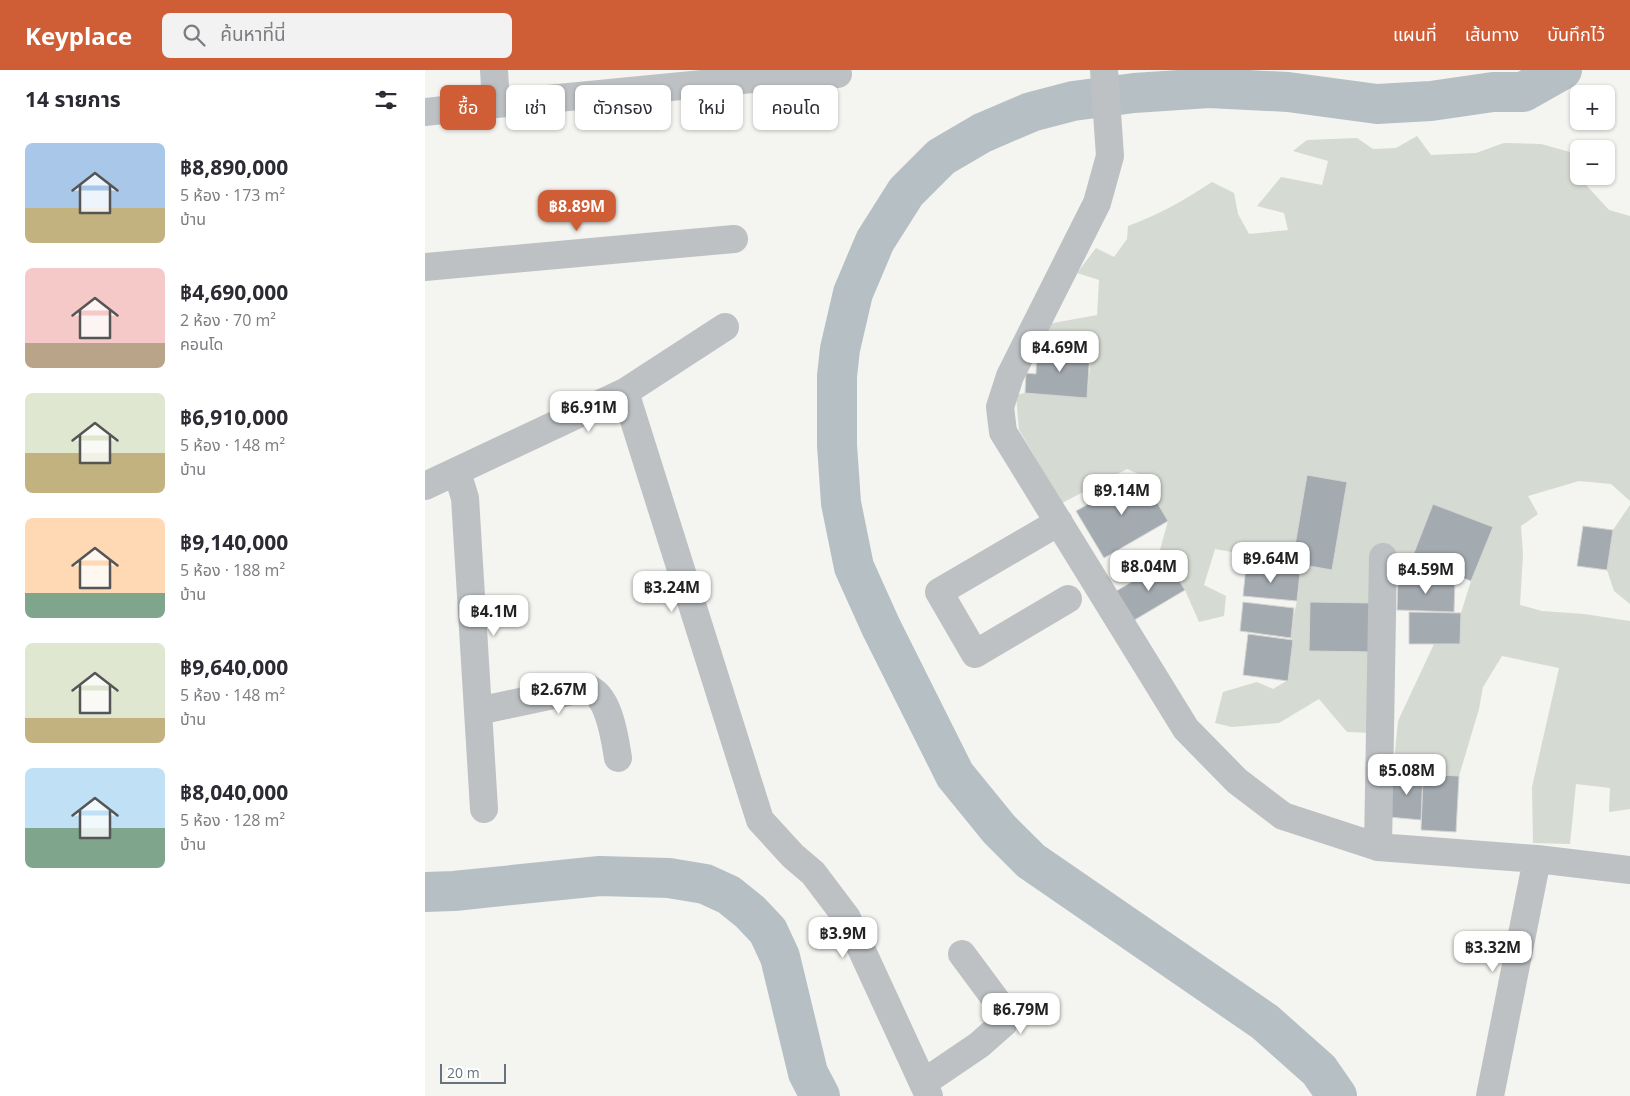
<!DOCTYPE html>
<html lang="th">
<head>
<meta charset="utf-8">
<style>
  :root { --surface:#fff; --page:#f2f2f3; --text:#2b2b33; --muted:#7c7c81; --accent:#cf5d36 }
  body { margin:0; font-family:"Open Sans","Noto Sans Thai",sans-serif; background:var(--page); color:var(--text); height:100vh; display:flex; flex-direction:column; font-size:19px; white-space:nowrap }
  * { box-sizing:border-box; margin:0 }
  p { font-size:16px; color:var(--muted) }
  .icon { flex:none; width:28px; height:28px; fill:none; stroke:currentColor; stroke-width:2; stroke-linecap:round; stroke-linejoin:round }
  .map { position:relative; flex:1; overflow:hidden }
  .panel { display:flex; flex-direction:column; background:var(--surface); width:425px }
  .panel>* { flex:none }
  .guide { position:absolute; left:15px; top:15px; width:475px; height:45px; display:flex; gap:10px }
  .buttons { position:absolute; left:1145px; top:15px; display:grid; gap:10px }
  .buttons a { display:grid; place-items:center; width:45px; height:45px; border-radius:8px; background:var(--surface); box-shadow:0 1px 4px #0004; font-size:25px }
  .scale { position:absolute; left:15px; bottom:12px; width:66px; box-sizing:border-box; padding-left:5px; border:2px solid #66737e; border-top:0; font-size:14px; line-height:18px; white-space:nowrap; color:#66737e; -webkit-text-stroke:4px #fff; paint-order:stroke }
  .price { position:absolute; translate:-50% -42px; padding:0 11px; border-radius:10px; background:#fff; color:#222; font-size:16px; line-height:32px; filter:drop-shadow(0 1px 2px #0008) }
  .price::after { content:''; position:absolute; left:50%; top:30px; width:15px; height:11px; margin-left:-8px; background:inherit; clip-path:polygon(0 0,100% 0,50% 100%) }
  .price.active { background:var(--accent); color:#fff }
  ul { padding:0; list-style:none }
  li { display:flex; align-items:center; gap:15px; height:125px; padding:0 25px }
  li span { display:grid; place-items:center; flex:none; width:140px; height:100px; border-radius:8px; color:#555 }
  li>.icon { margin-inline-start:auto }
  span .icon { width:60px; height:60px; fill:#fffc; stroke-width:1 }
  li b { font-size:21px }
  h2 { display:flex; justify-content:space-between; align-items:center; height:60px; padding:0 25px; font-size:21px }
  .tag { padding:0 18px; border-radius:8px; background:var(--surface); box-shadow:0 1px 4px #0004; font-size:18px; line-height:45px }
  .tag.active { background:var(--accent); color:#fff }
  header { display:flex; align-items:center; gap:30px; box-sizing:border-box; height:70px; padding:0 25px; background:var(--accent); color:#fff }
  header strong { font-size:24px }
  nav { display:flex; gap:28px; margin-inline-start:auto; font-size:18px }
  .search { width:350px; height:45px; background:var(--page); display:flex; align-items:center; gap:12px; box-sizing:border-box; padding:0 18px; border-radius:8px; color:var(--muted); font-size:19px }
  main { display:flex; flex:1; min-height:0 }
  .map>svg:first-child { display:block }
</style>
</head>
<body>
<header>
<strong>Keyplace</strong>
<div class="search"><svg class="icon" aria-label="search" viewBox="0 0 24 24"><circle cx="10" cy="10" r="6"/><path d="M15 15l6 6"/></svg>ค้นหาที่นี่</div>
<nav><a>แผนที่</a><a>เส้นทาง</a><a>บันทึกไว้</a></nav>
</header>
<main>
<section class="panel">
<h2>14 รายการ<svg class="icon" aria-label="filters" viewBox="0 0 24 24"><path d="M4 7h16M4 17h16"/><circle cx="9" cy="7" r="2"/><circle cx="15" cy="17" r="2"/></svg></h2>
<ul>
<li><span style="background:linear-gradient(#a9c7e8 65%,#c2b280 0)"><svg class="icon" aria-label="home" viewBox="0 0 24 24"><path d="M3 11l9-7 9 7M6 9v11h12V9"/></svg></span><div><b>฿8,890,000</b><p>5 ห้อง · 173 m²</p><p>บ้าน</p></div></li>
<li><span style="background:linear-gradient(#f6c9c9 75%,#b9a48a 0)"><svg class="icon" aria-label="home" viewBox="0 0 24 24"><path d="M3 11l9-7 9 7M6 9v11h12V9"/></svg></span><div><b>฿4,690,000</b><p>2 ห้อง · 70 m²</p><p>คอนโด</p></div></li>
<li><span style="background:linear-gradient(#dfe7d0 60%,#c2b280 0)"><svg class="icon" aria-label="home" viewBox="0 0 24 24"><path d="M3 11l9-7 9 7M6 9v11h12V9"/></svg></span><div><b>฿6,910,000</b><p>5 ห้อง · 148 m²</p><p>บ้าน</p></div></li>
<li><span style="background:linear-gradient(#ffd9b3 75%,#7fa58c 0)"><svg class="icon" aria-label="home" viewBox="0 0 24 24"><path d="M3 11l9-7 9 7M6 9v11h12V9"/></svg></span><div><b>฿9,140,000</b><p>5 ห้อง · 188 m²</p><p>บ้าน</p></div></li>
<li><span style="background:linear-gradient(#dfe7d0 75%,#c2b280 0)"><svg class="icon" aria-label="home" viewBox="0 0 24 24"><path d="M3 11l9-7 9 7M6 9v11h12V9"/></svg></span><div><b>฿9,640,000</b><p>5 ห้อง · 148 m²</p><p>บ้าน</p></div></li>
<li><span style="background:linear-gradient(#bfe0f5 60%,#7fa58c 0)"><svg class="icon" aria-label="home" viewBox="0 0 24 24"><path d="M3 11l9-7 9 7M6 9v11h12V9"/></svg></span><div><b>฿8,040,000</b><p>5 ห้อง · 128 m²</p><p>บ้าน</p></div></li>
</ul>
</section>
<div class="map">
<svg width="1205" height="1026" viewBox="0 0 1205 1026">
  <rect width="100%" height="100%" fill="#f4f4f0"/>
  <path fill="#d5dad2" d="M992 66 1006 85 1051 83 1079 73 1116 74 1145 82 1151 104 1184 140 1205 146V431L1186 414 1154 411 1103 426 1113 444 1096 456 1098 484 1095 535 1117 541 1159 544 1205 551V739L1184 742 1185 718 1151 714 1145 774 1108 773 1107 717 1134 598 1077 586 1058 617 1054 639 1034 706 968 702 973 651 1009 574H1035L1036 543 1046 511 1067 457 1009 434 987 487 1006 495 1002 509 973 508 967 484 948 533 885 532 884 581 948 582 950 663 922 662 894 629 854 653 807 657 790 653 798 622 832 612 848 619 863 610 868 570 866 568C867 555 869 543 872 531 875 519 873 507 878 495L907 500 921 412 882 405 867 493 790 479 779 515 801 526 799 546 774 552 760 520 742 491 730 498 743 451 716 405 702 399 637 433 594 360 591 325 600 323 662 327 667 278 612 276 623 254 672 245 674 210 652 203 671 178 689 187 702 169 703 156C733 145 760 130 787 112L809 123 813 144 824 164 863 160 859 143 832 136 856 107 897 115 903 91 868 81 882 70 932 68 948 79 971 78Z
    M1205 435V534L1189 521 1182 500 1188 460Z"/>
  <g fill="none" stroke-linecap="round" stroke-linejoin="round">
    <path stroke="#b6c0c4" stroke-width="40" d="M0 822 29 821 175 806 244 808 280 814 304 825 325 842 343 861 355 887 383 1003 395 1026
      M912 1026 894 1000 840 952 606 791 574 759 530 705 456 557 429 497 416 433 412 375V306L415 279 428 223 450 171 481 122 516 87 557 63 606 42 648 31 709 23 784 18 863 22 952 34 1006 31 1068 22H1098L1137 0"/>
  </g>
  <path fill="#a4abb0" stroke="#d5d5d3" d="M612 276 665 280 662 328 600 323 601 303 611 304Z
    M716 405 743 451 679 488 651 441Z
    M882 405 922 412 907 500 867 493Z
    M1008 434 1068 457 1046 511 987 488Z
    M1158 456 1188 460 1182 500 1152 496Z
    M742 491 760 520 706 552 688 523Z
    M821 497 875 503 872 531 818 526Z
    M973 508 1030 510 1029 542 972 540Z
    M818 532 869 538 866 568 815 561Z
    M885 532 948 533V582L884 581Z
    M984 542 1036 543 1035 574H984Z
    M823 564 868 570 863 611 818 605Z
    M968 702 998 704 996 750 964 747Z
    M998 704 1034 706 1031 762 996 760Z"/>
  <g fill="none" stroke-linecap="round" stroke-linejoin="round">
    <path stroke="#bdc1c4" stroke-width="28" d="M69 0 71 34
      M679 0 685 86 672 133 585 306 575 337 578 362 761 659 812 711 858 746 953 777 1112 789 1205 800
      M0 42 71 34 359 6 413 4
      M0 197 309 169
      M200 322 335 750 368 786 388 803 422 848 504 1026
      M32 402 40 428 59 739
      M0 416 200 322 300 257
      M634 452 514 522 550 584 643 529
      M53 641 161 618C184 623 190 669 193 688
      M953 777 958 487
      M498 1013 554 975 579 953 580 942 537 884
      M1065 1026 1112 789"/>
  </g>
</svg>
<div class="buttons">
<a>+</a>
<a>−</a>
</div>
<div class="scale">20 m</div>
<b class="price active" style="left:152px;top:162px">฿8.89M</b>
<b class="price" style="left:635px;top:303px">฿4.69M</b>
<b class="price" style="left:164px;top:363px">฿6.91M</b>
<b class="price" style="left:697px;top:446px">฿9.14M</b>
<b class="price" style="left:846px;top:514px">฿9.64M</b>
<b class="price" style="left:724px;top:522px">฿8.04M</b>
<b class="price" style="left:1001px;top:525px">฿4.59M</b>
<b class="price" style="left:247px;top:543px">฿3.24M</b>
<b class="price" style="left:69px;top:567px">฿4.1M</b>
<b class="price" style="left:134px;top:645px">฿2.67M</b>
<b class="price" style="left:982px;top:726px">฿5.08M</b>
<b class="price" style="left:418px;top:889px">฿3.9M</b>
<b class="price" style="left:1068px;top:903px">฿3.32M</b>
<b class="price" style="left:596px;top:965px">฿6.79M</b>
<div class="guide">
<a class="tag active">ซื้อ</a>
<a class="tag">เช่า</a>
<a class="tag">ตัวกรอง</a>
<a class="tag">ใหม่</a>
<a class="tag">คอนโด</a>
</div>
</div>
</main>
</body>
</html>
